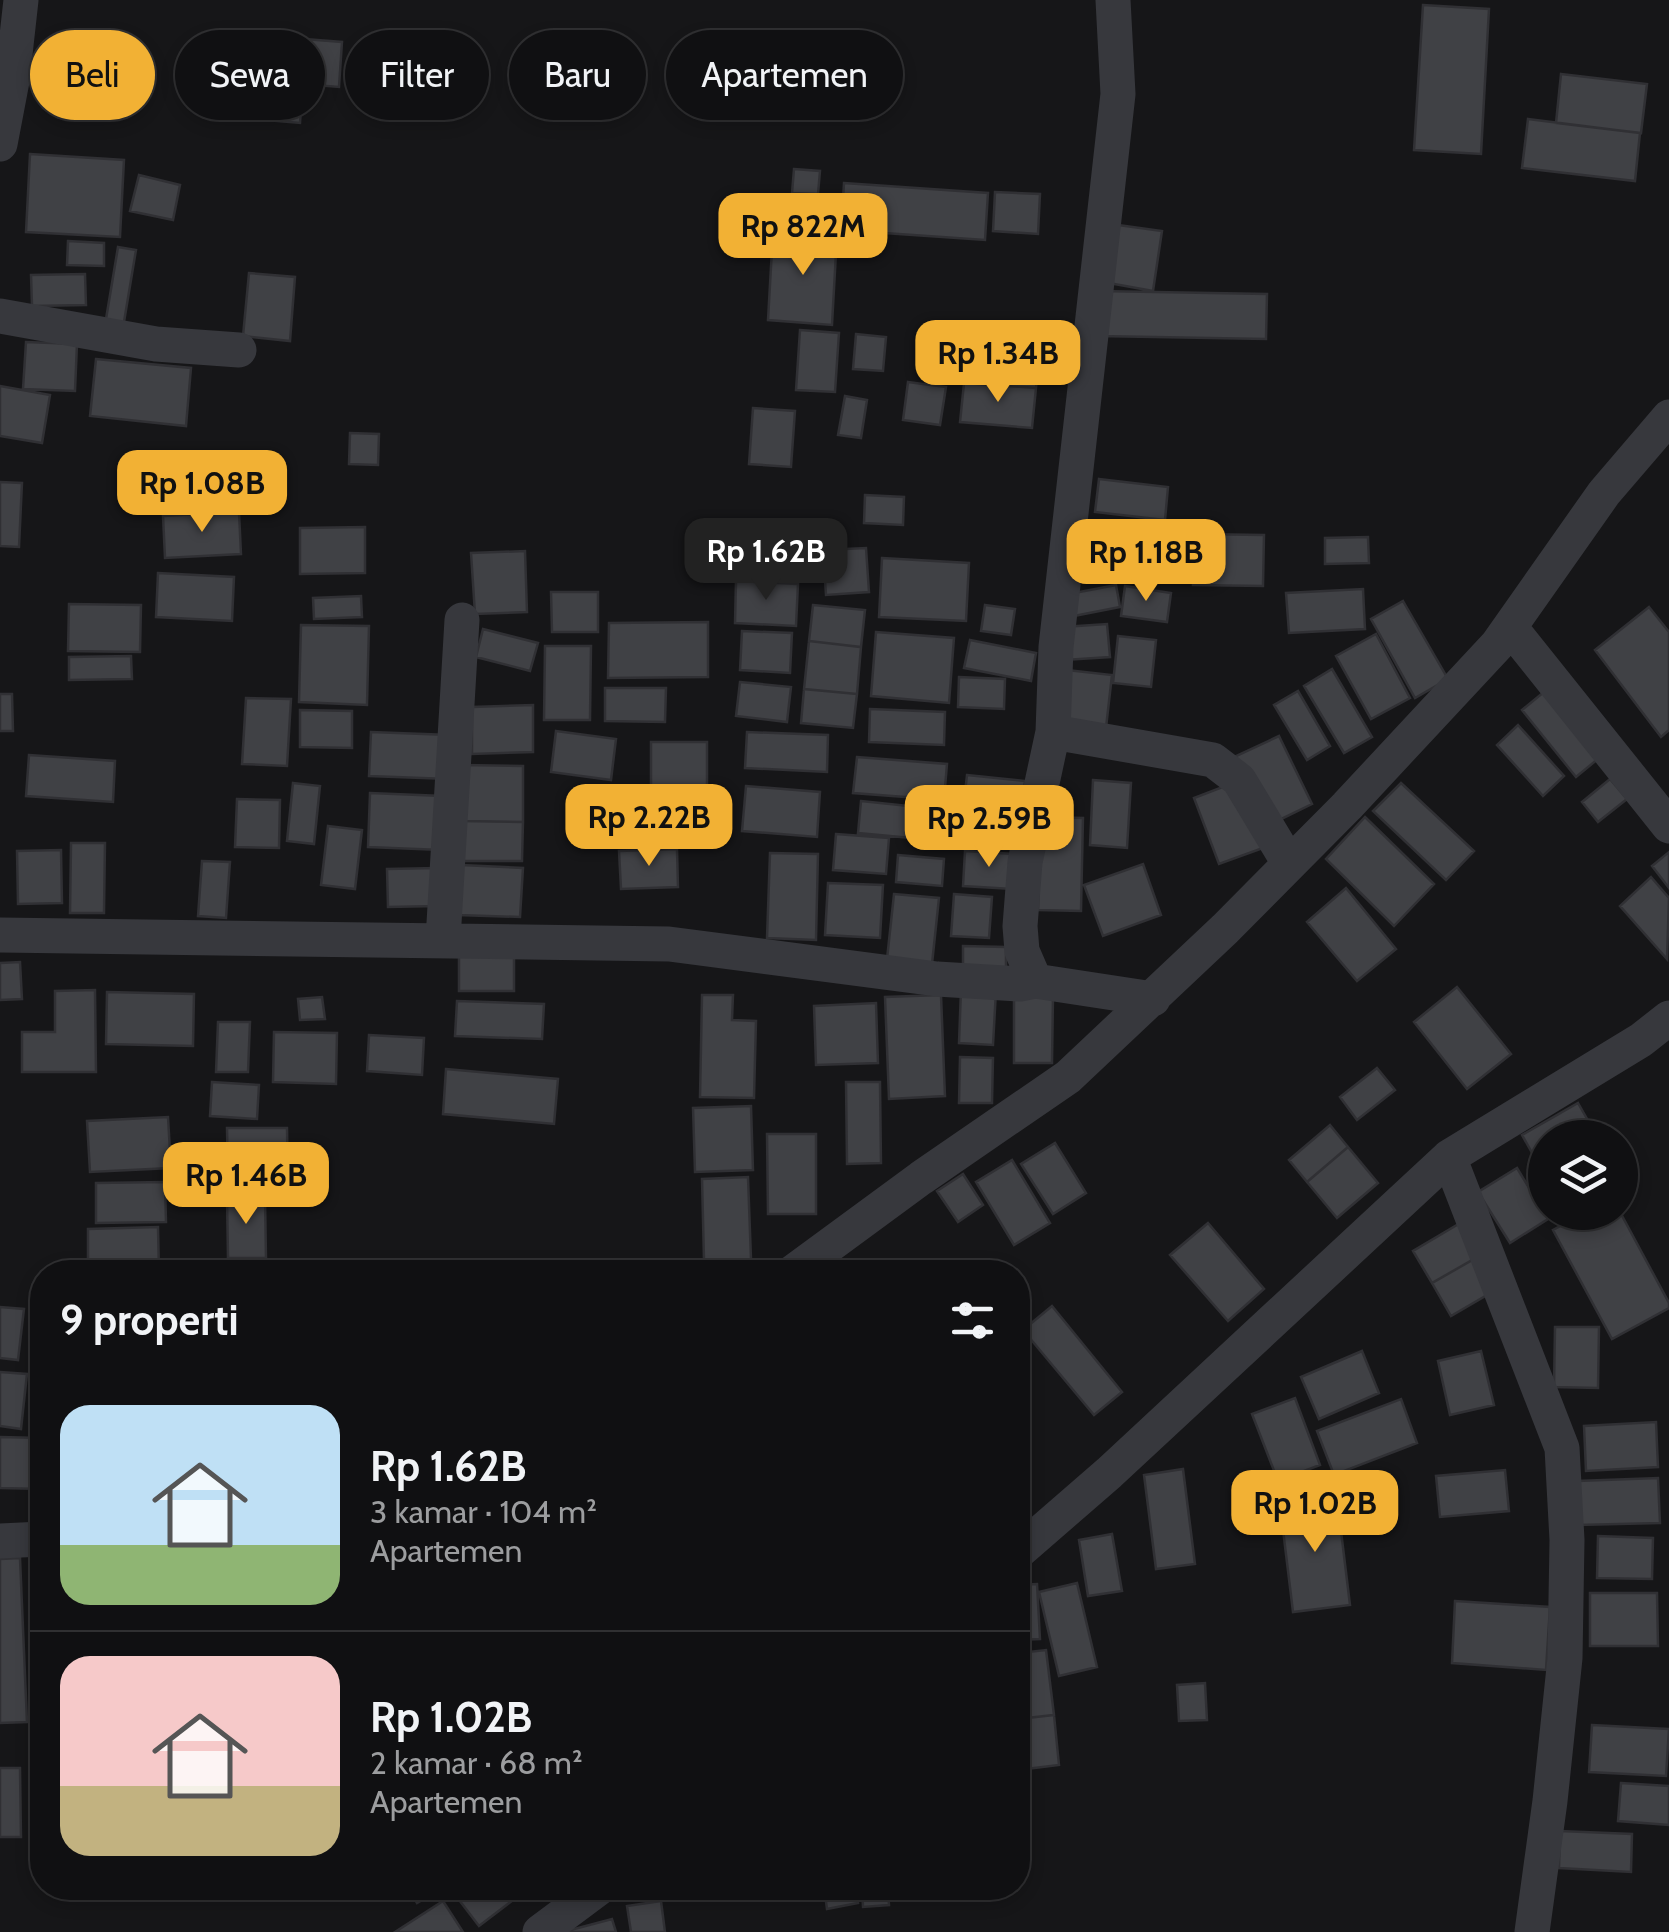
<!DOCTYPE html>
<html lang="id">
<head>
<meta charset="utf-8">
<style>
  :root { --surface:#101012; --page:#1e1e20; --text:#f1f3f6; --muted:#9c9d9f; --line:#303032; --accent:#f2b134 }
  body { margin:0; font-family:Cabin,sans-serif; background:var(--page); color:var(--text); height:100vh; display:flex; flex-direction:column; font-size:38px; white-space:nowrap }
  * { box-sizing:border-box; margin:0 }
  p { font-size:32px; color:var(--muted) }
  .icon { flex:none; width:55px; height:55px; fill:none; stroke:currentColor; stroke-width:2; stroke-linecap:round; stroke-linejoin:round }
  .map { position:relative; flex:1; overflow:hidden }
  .panel { position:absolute; left:30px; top:1260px; width:1000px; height:640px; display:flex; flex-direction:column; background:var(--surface); border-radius:40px; box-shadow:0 5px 15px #0003,0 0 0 2px var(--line) }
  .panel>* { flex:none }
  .top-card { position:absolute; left:30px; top:30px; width:1000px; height:90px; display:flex; gap:20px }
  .controls { position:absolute; left:1528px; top:1120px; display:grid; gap:20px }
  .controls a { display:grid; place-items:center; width:110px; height:110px; border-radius:50%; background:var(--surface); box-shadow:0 5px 15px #0003,0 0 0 2px var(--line); font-size:50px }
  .price { position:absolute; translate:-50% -85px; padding:0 22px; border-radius:20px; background:var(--accent); color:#111; font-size:32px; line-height:65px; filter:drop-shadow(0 2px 5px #0008) }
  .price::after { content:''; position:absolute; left:50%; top:60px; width:30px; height:22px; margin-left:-15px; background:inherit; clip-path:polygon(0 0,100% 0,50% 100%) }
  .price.active { background:#222; color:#fff }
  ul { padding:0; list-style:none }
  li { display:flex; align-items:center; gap:30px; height:250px; padding:0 30px }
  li+li { border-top:2px solid var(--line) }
  li span { display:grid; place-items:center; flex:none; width:280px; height:200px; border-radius:30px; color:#555 }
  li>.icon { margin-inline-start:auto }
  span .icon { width:120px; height:120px; fill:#fffc; stroke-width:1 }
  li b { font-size:42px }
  h2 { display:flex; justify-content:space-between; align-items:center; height:120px; padding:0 30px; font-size:42px }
  .pill { padding:0 35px; border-radius:45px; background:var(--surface); box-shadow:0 5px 15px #0003,0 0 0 2px var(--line); font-size:35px; line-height:90px }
  .pill.active { background:var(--accent); color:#111 }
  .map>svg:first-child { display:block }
</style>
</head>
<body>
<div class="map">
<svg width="1669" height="1932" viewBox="0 0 1669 1932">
  <rect width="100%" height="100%" fill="#161618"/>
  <path fill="#404145" stroke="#303034" stroke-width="2.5" d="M1423 5 1489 9 1481 154 1414 150Z
    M279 37 342 42 339 87 303 84 300 123 232 117 236 68 276 71Z
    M1561 74 1647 84 1641 133 1556 123Z
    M1528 119 1640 133 1635 181 1522 168Z
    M30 154 124 160 120 237 26 232Z
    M794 169 820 171 818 194 792 193Z
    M139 175 180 185 173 220 130 211Z
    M844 183 988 193 985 240 841 230Z
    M995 192 1040 194 1038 234 993 231Z
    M1111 224 1162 231 1153 291 1103 282Z
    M773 231 837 235 832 325 768 320Z
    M68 241 104 243V266L67 265Z
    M118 247 136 250 123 328 105 325Z
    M249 273 295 277 290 341 243 336Z
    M85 274 86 305 32 306 31 275Z
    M1099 291 1267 294 1266 339 1098 336Z
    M800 330 839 333 835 392 796 390Z
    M968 333 1040 338 1036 388 964 383Z
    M856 334 886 337 883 371 853 369Z
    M26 342 77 344 75 391 23 389Z
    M96 359 191 368 186 426 90 416Z
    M908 382 946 387 940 425 903 420Z
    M964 383 1036 388 1032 428 960 422Z
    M0 386 50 395 42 443 0 436Z
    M845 396 867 400 861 438 838 435Z
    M753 408 795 411 791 467 749 464Z
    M350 433 379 434 378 465 349 464Z
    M1099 479 1168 487 1165 520 1095 512Z
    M0 482 22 483 19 547 0 546Z
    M865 495 904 497 903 525 864 523Z
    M239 512 241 554 165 558 163 516Z
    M365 527V573L300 574V528Z
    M1089 530 1162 542 1158 567 1085 555Z
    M1194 534 1264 535 1263 586 1193 585Z
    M1368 537 1369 563 1325 564V538Z
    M738 538 799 541 798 584 736 581Z
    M866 548 869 592 826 595 823 550Z
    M525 551 527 612 475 614 471 553Z
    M882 558 969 563 966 621 879 617Z
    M158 573 234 577 232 621 156 617Z
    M736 581 798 584 796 626 735 623Z
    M1116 585 1120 607 1074 616 1069 594Z
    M1125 586 1171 593 1167 622 1121 616Z
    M1363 589 1365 629 1289 633 1286 593Z
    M551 592H598V632H552Z
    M361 596 362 617 314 619 313 598Z
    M1403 601 1448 679 1415 698 1371 619Z
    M69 604 141 605 140 652 68 651Z
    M813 605 865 610 861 647 809 641Z
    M985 605 1015 609 1011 635 981 631Z
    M1649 607 1669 632V730L1661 737 1595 650Z
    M708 622V677L608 678 609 623Z
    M1107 624 1110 657 1065 660 1063 627Z
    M301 625 369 626 367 705 299 702Z
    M483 629 538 643 530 671 476 657Z
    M742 631 792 633 790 673 740 670Z
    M876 632 954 638 949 703 871 696Z
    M1376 634 1410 698 1371 719 1336 656Z
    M1118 636 1156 640 1151 687 1113 683Z
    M970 640 1036 653 1031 681 964 668Z
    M809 641 861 647 857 694 804 689Z
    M545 646H591L590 720H544Z
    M131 656 132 679 69 680V657Z
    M1332 669 1372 737 1344 753 1304 686Z
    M1067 670 1112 675 1106 728 1060 724Z
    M959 677 1005 679 1004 709 958 707Z
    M740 682 791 687 787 722 736 716Z
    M1556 682 1610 749 1576 777 1522 710Z
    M605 688H666L665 722 605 721Z
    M804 689 857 694 853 728 801 723Z
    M1298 691 1330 746 1307 760 1274 705Z
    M0 694H12L13 731H0Z
    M246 698 291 699 287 766 242 764Z
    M533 705V752L472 754V707Z
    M870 709 945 712 944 745 869 742Z
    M300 710 352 711V748L300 747Z
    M1518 725 1564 776 1543 796 1497 745Z
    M556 731 616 739 611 780 551 772Z
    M371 732 450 735 448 779 369 776Z
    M747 732 828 735 827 772 745 768Z
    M1279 736 1312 804 1269 825 1236 756Z
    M651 742H707V794L651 793Z
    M29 755 115 761 113 802 26 796Z
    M857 757 947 764 944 800 853 793Z
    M462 765 523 766V822L461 821Z
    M967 775 1025 781 1022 806 964 801Z
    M1610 779 1627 799 1598 822 1582 802Z
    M1093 780 1131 783 1127 848 1090 845Z
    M1238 781 1263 848 1219 864 1194 798Z
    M293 783 320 786 314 844 287 841Z
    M1401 783 1474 851 1446 880 1373 811Z
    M746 786 820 792 817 837 742 831Z
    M370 793 443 796 441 850 368 847Z
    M237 799 280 800 279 848 235 847Z
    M702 801 704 839 668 841 666 803Z
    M861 801 957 811 954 842 858 833Z
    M1041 817 1083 818 1081 911 1038 910Z
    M1365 817 1434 884 1394 926 1326 859Z
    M964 819 1022 820 1021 846 964 845Z
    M461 821 523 822 522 861H461Z
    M328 826 362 830 355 889 321 885Z
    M836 834 889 838 886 874 833 870Z
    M71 843H105L104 913H70Z
    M677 849 678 887 621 889 619 851Z
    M61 850 62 903 18 904 17 851Z
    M965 851 1014 854 1012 889 963 886Z
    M1669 852V888L1652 866Z
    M770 853 818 854 816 940 767 938Z
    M898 855 944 859 942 886 896 882Z
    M202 861 230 862 226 918 198 916Z
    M1143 864 1161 915 1103 936 1084 885Z
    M461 865 523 868 520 917 458 915Z
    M437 868 438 906 388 907 387 869Z
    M1651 877 1669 898 1667 959 1620 906Z
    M828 883 883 885 880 938 825 935Z
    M1346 888 1396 949 1357 981 1307 922Z
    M894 894 939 898 932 964 887 959Z
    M954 894 992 897 989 938 951 936Z
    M963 946 1006 947V971L963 970Z
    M459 951 514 952V991H459Z
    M20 962 22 999 0 1000V963Z
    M1457 987 1511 1054 1467 1089 1414 1022Z
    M961 989 996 991 993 1045 959 1043Z
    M95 990 96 1072H22V1032H55V991Z
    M107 992 194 994 193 1046 106 1044Z
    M702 995H733L732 1020 756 1021 754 1098 700 1097Z
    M941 995 945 1096 889 1099 885 997Z
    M322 997 325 1019 300 1020 298 999Z
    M1014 997H1053L1052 1063H1014Z
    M457 1001 544 1004 542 1039 455 1036Z
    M876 1003 878 1063 816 1065 814 1006Z
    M218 1022H250L248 1072H216Z
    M274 1032 337 1033 336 1084 273 1082Z
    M369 1035 424 1038 422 1075 367 1071Z
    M960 1057 993 1058 992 1103H959Z
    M1377 1068 1395 1090 1357 1120 1340 1097Z
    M446 1069 558 1079 554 1124 443 1114Z
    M212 1082 259 1085 257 1119 210 1116Z
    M846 1082H880L881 1163 847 1164Z
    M1578 1103 1598 1138H1545V1176L1522 1135Z
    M751 1106 753 1170 695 1172 693 1108Z
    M168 1117 171 1168 90 1172 87 1121Z
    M1330 1125 1348 1147 1307 1182 1289 1160Z
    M227 1128H287L288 1181H228Z
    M767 1134H816V1214H768Z
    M1055 1143 1086 1193 1053 1214 1021 1164Z
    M1348 1147 1378 1183 1337 1218 1307 1182Z
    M1012 1160 1050 1223 1014 1245 976 1182Z
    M1517 1168 1548 1219 1510 1243 1478 1192Z
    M963 1174 983 1205 958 1222 937 1191Z
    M748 1177 751 1259 704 1261 702 1179Z
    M165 1182 166 1222 96 1223V1183Z
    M227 1197H265L266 1258H228Z
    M1586 1212H1620L1669 1303V1308L1612 1339 1553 1230Z
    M1462 1222 1481 1255 1432 1283 1413 1251Z
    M1208 1223 1264 1289 1228 1321 1170 1255Z
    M158 1227 159 1272H88V1229Z
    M1481 1255 1499 1288 1451 1316 1432 1283Z
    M1052 1306 1122 1392 1094 1415 1023 1330Z
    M0 1307 24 1309 18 1360 0 1358Z
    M31 1313H42V1364H30Z
    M1555 1327H1599L1598 1388 1554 1387Z
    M1362 1351 1379 1393 1319 1419 1301 1377Z
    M1481 1351 1494 1405 1450 1415 1438 1361Z
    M0 1372 27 1374 21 1429 0 1426Z
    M34 1376 42 1377V1426L30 1425Z
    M1295 1398 1320 1465 1278 1481 1252 1414Z
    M1401 1399 1417 1443 1334 1475 1317 1431Z
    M1656 1422 1658 1467 1586 1471 1584 1426Z
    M0 1437 42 1438V1489L0 1488Z
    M1183 1469 1195 1564 1156 1569 1144 1475Z
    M1505 1470 1509 1511 1440 1517 1436 1476Z
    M1658 1478 1660 1523 1578 1525 1577 1481Z
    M1337 1498 1350 1605 1293 1612 1280 1505Z
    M1112 1534 1122 1591 1088 1596 1079 1540Z
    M1598 1536 1653 1538 1652 1579 1597 1578Z
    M20 1558 27 1722 0 1723V1559Z
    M1077 1583 1097 1667 1059 1676 1039 1592Z
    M1037 1584 1040 1639 1018 1640V1585Z
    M1590 1593H1657L1658 1646H1590Z
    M1455 1601 1550 1607 1546 1670 1452 1663Z
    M1046 1650 1054 1715 1018 1719V1653Z
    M1205 1683 1207 1720 1179 1721 1177 1685Z
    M1054 1715 1059 1765 1018 1770V1719Z
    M1592 1725 1669 1729 1666 1776 1589 1772Z
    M0 1768H20L21 1837H0Z
    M1621 1783 1669 1786V1825L1618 1821Z
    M1560 1831 1632 1834 1631 1872 1559 1868Z
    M408 1888H442L417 1903Z
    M467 1888H510L517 1897 479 1926 456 1896Z
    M824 1888H856L858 1903 827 1909Z
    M862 1888H888L889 1905 863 1907Z
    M443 1901 463 1932H395Z
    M661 1901 665 1932H631L627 1906Z
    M612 1919 616 1932H563Z"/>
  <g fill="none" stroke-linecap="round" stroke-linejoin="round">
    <path stroke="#37383d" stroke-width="35" d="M0 144 12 81 21 0
      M0 316 156 344 239 350
      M1510 627 1669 826
      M1053 732 1213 760 1239 780 1289 863
      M0 935 669 944 937 979 1020 984 1035 981 1153 999
      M443 940 462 620
      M1035 981 1022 951 1020 926 1025 862 1053 732 1056 647 1118 94 1113 0
      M1449 1157 1562 1448 1567 1540 1565 1658 1550 1801 1532 1932
      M793 1272 921 1178 1068 1077 1225 929 1347 806 1497 645 1604 493 1669 417
      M0 1541 42 1539
      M1018 1552 1109 1473 1449 1157 1641 1040 1669 1018
      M540 1932 599 1888"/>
  </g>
</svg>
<div class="controls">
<a><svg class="icon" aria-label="layers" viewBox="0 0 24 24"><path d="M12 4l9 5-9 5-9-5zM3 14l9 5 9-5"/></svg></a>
</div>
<b class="price" style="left:803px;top:278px">Rp 822M</b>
<b class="price" style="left:998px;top:405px">Rp 1.34B</b>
<b class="price" style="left:202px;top:535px">Rp 1.08B</b>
<b class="price active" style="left:766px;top:603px">Rp 1.62B</b>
<b class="price" style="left:1146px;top:604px">Rp 1.18B</b>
<b class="price" style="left:649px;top:869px">Rp 2.22B</b>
<b class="price" style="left:989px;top:870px">Rp 2.59B</b>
<b class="price" style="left:246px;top:1227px">Rp 1.46B</b>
<b class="price" style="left:1315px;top:1555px">Rp 1.02B</b>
<div class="top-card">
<a class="pill active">Beli</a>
<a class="pill">Sewa</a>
<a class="pill">Filter</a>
<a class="pill">Baru</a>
<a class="pill">Apartemen</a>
</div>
<section class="panel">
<h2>9 properti<svg class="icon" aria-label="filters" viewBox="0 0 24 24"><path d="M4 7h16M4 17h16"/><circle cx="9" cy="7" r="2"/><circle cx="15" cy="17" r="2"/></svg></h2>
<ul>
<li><span style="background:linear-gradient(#bfe0f5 70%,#8fb573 0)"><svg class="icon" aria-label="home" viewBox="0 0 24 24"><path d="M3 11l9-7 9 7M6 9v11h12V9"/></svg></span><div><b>Rp 1.62B</b><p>3 kamar · 104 m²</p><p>Apartemen</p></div></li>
<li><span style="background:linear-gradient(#f6c9c9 65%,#c2b280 0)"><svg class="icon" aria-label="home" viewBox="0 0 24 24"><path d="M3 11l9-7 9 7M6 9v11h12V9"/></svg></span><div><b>Rp 1.02B</b><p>2 kamar · 68 m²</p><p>Apartemen</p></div></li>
</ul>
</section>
</div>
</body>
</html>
